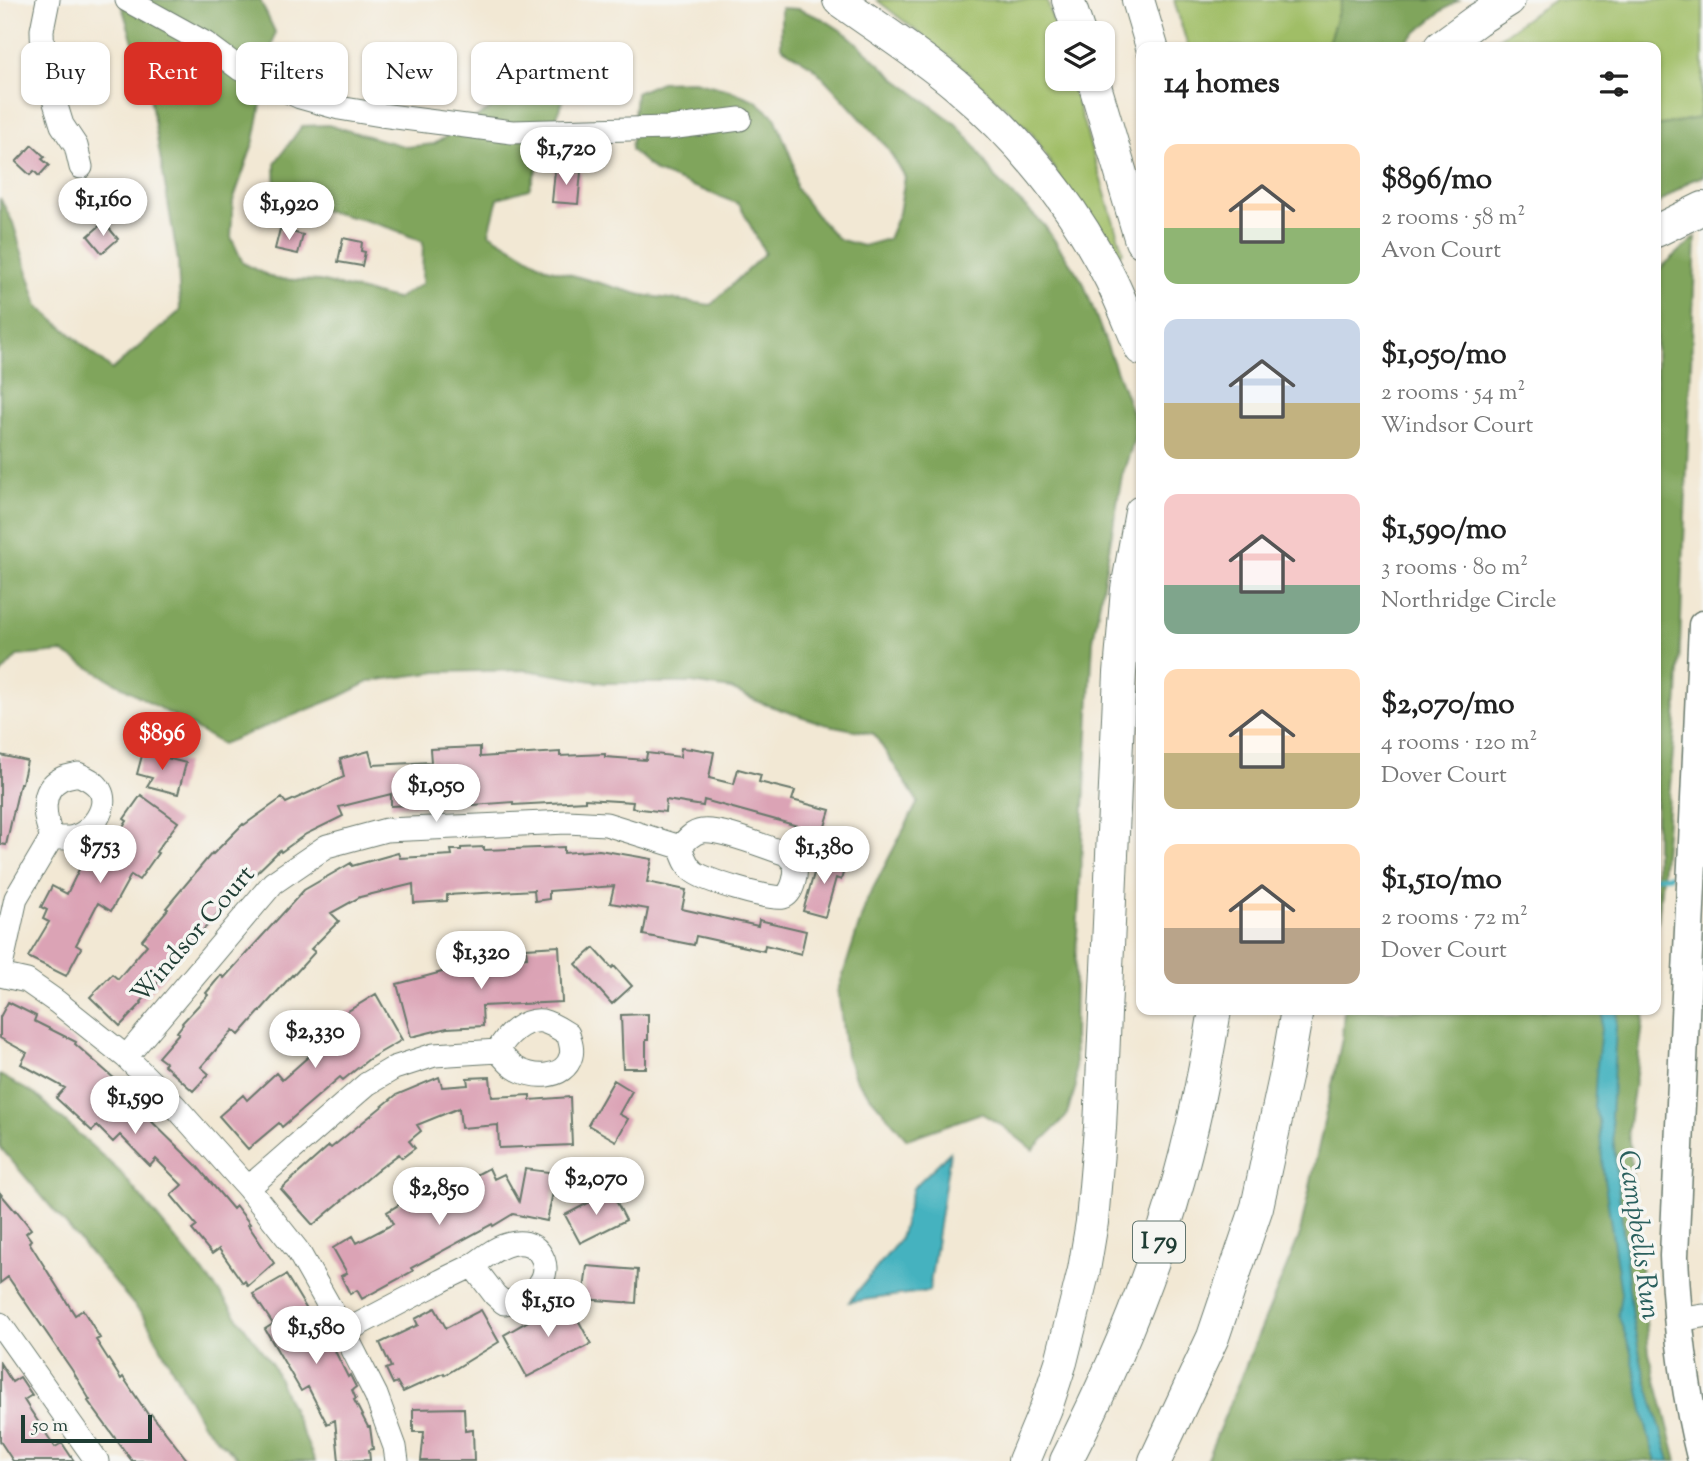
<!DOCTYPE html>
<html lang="en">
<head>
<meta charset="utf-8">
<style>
  :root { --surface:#fff; --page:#f2f2f2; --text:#222; --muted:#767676; --accent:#d93025 }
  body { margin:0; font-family:"Sorts Mill Goudy",serif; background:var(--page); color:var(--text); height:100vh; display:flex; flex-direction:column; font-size:26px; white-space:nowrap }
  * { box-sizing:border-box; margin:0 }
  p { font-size:23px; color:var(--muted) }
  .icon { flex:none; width:38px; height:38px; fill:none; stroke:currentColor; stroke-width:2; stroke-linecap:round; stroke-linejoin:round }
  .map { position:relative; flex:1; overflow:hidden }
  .details { position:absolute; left:1136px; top:42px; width:525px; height:973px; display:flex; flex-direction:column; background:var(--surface); border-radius:14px; box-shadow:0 2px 5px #0004 }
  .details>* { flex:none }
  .hud { position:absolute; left:21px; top:42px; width:665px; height:63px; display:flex; gap:14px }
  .buttons { position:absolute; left:1045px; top:21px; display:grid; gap:14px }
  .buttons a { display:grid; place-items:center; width:70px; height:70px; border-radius:14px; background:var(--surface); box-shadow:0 2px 5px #0004; font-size:35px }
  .scale { position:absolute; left:21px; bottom:18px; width:131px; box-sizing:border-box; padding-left:7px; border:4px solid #1f3d34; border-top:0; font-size:19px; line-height:24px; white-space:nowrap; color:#1f3d34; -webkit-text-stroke:5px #f6f6f2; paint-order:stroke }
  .price { position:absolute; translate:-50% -60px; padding:0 16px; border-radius:24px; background:#fff; color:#222; font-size:23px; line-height:46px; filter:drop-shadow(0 2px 4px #0008) }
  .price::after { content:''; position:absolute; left:50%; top:42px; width:21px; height:16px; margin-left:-10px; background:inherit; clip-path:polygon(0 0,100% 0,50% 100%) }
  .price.active { background:var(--accent); color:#fff }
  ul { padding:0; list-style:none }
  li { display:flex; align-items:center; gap:21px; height:175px; padding:0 28px }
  li span { display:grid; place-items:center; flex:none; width:196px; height:140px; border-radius:14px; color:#555 }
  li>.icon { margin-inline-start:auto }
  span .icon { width:84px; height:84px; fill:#fffc; stroke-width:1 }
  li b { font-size:30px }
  h2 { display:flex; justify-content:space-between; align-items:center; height:84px; padding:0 28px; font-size:30px }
  .tag { padding:0 24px; border-radius:14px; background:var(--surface); box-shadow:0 2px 5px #0004; font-size:24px; line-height:63px }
  .tag.active { background:var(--accent); color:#fff }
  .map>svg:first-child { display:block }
</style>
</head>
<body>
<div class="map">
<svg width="1703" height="1461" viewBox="0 0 1703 1461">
  <rect width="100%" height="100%" fill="#f6f6f2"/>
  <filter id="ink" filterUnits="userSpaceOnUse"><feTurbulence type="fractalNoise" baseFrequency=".0143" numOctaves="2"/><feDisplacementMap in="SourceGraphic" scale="14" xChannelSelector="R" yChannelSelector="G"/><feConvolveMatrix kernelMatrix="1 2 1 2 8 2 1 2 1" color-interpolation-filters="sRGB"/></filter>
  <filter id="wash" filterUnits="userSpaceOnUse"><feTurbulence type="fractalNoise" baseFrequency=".00686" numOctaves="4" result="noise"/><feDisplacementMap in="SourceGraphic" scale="28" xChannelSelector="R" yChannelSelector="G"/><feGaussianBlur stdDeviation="1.57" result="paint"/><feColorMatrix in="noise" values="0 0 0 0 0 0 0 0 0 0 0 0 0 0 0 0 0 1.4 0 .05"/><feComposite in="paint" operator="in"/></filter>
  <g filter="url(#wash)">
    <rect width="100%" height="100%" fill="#f2e8d4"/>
    <path fill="#a0be66" stroke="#607e4d" stroke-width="2" d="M877 0H1047L1057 34V79H1070L1123 252 1111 260 1031 132 957 63Z
      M1174 0H1342L1327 47H1188Z
      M1555 0H1703V78L1700 118 1656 126V47H1486L1528 17Z"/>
    <path fill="#80a55b" stroke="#507148" stroke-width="2" d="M120 0H260L275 32 254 141 233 201 231 237 243 263 275 279 319 281 396 299 422 284 423 242 393 229 364 220 321 210 276 195 275 163 302 126 328 125 407 147 434 144 537 80 567 90 529 189 498 198 489 233 547 268 642 295 711 305 765 253 739 204 656 172 631 150 636 93 661 82 694 81 729 90 755 100 775 117 793 162 796 188 816 215 838 239 863 246 888 239 899 213 905 177 886 146 834 89 813 67 781 47V8L798 9 823 19 848 35 896 79 956 124 975 146 995 178 1044 225 1083 282 1138 428 1122 476 1093 641 1075 972 1074 1037 1076 1086 1066 1117 1033 1150 1004 1127 981 1113 907 1139 856 1080 846 1055 838 990 867 900 918 802 874 734 824 724 761 703 731 689 692 683H605L526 670 437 672 371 681 339 697 222 744 62 652 17 656 0 675V198L13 223 38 306 112 370 180 311 178 261 150 97Z
      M1342 0H1459L1442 11 1399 47H1327Z
      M1703 78V176L1690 181 1656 205V126L1699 118Z
      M1696 237 1678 695 1659 911 1656 938V272Z
      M1344 1010H1645L1628 1131 1649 1353 1677 1461H1206L1299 1237 1342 1039Z
      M0 1075 36 1095 120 1172 220 1293 273 1366 315 1461H241L202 1424 145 1318 0 1147Z"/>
    <path fill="#44b2bf" stroke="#32787a" stroke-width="2" d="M1603 1010H1617L1611 1117 1632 1318 1643 1369 1670 1461H1656L1649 1439 1631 1352 1618 1314 1621 1293 1603 1171 1599 1121 1594 1107 1596 1074Z
      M950 1152 929 1291 849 1302 900 1239 913 1188Z"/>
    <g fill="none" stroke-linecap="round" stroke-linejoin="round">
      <path stroke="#44b2bf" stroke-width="5" d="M1656 877 1669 876"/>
    </g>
    <g id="blocks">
      <path fill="#dba3b5" d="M32 145 45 157 42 159 49 165 39 176 34 171 30 175 16 162Z
        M555 170 581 172 578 204 552 202Z
        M104 222 118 239 102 253 88 236Z
        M280 229 303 235 298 254 275 249Z
        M343 238 362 242 361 251 365 252 362 266 338 262Z
        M480 747V757L560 752V756L605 754V757L646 760 647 753 680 757 681 748 691 749V748L714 752 709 778 734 784 738 769 761 775 759 782 795 791 792 800 830 810 823 833 704 800 703 806 666 800 665 812 632 808 633 802 585 799V801L513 805V802L473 805V802L391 806V794L339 807 343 816 306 834 281 852 280 850 246 883 227 908 224 906 198 936 196 934 165 970 168 972 141 1002 142 1003 120 1026 90 997 112 974 118 979 147 945 142 940 168 909 166 908 212 853 213 854 243 824 244 825 282 798 286 803 344 777 340 759 369 751 373 765 431 762 430 749Z
        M143 752 186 763 178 794 147 786 152 778 137 774Z
        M0 755 27 761 22 783H20L6 845 0 844Z
        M141 795 178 822 156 852 158 853 139 880 131 875 111 911 98 903 76 945 81 948 66 976 28 957 49 922 43 919 47 910 41 907 52 886 67 894 84 859 98 866 127 821 124 819Z
        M484 847V850L564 847V853L599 850 652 859 647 882 686 890 682 909 758 926 759 920 806 931 801 954 765 945 764 951 696 936 694 945 643 935 648 909 610 903 614 886 549 891V899L535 901 534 890 447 895V901L414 903 413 884 360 897 331 913 339 921 311 949 315 952 293 976 292 975 239 1035 233 1030 201 1067 209 1074 193 1091 164 1065 166 1063 158 1057 179 1033 177 1032 183 1024 182 1023 208 995 206 993 221 975 224 978 304 890 351 863 352 866 398 853 400 858 452 855 451 850H461V848Z
        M825 856 846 863 841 880 836 878 825 917 803 911 815 870 820 872Z
        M559 946 562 1002 482 1006 483 1026 447 1028 411 1037 397 984 457 968 458 973 487 970V960L527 957 526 948Z
        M594 948 612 968 614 966 632 986 612 1004 576 964Z
        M376 994 402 1040 369 1059 343 1080 340 1077 282 1127 279 1123 248 1149 219 1116 243 1095 247 1100 276 1073 282 1080 317 1049 307 1038 314 1032 310 1027 328 1012 335 1019Z
        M8 1002 36 1016 34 1021 76 1042 75 1044 116 1080 146 1108 142 1112 196 1165 233 1209 236 1206 250 1224 248 1225 274 1263 248 1286 245 1281 243 1283 219 1249 212 1254 192 1230 197 1226 171 1195 182 1185 156 1159 150 1166 120 1135 113 1142 97 1126 92 1131 56 1098 65 1088 21 1064 27 1053 0 1038V1017Z
        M648 1014V1040H646V1068H623L621 1015Z
        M439 1077 442 1087 468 1085 467 1078 490 1077 492 1097 530 1095V1100L570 1097 572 1145 499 1148 498 1125 461 1128 459 1108 417 1125 421 1131 409 1141 415 1148 402 1158 399 1154 379 1169 313 1225 281 1189 329 1146 331 1148 396 1095Z
        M614 1080 632 1091 619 1114 628 1119 616 1141 588 1125Z
        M489 1168 494 1179 504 1174 519 1201 525 1169 557 1173 547 1221 513 1214 493 1226 492 1224 411 1268 413 1271 362 1299 357 1290 350 1294 341 1276 347 1273 333 1248 353 1236 357 1243 393 1224 387 1212 415 1195 419 1203 435 1194 438 1202 472 1185 469 1179Z
        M611 1191 626 1220 580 1243 565 1215Z
        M0 1193 15 1211 16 1210 31 1229 26 1233 31 1240 29 1242 75 1315 83 1310 100 1338 96 1340 121 1379 123 1377 149 1416 151 1414 188 1461H132L88 1401 90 1400 72 1370 8 1277 0 1283Z
        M587 1266 638 1270 636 1303 583 1299Z
        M286 1275 309 1313 312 1311 329 1339 348 1377 350 1375 356 1387 352 1390 356 1399 354 1400 368 1427H370L373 1449 369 1450 370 1460 339 1461 335 1420 327 1424 308 1387 301 1391 265 1329 273 1324 253 1294Z
        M567 1299 591 1344 527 1377 504 1335Z
        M435 1308 446 1328 481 1310 499 1342 445 1375 444 1373 403 1392 397 1382 393 1384 386 1369 391 1367 380 1343 418 1325 415 1319Z
        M0 1363 12 1382 20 1377 32 1395 24 1400 29 1408 55 1447 62 1443 74 1461H13L0 1441Z
        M464 1408 465 1431 473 1430 474 1461H421L424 1432H413V1409Z"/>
    </g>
  </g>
  <g filter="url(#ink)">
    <use href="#blocks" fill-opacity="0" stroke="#69796c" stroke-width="2"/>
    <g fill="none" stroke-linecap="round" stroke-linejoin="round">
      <defs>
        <path id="minor" d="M48 0 42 30 43 64 62 125 76 146 81 167
          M127 0 205 43 240 69 300 97 339 108 381 115 512 132 669 128 740 119
          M78 774C86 778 95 781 100 790 110 807 91 833 74 837 67 839 59 838 52 837 44 818 39 790 61 779 66 776 73 776 78 774Z
          M0 971 16 898 52 837
          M0 975 27 981 57 1002 126 1057 175 1106 248 1188 298 1251 344 1332 376 1395 395 1447 397 1461
          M126 1057 273 883 327 846 386 830 567 822 606 824 680 847C683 855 686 865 693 871 702 880 770 900 783 897 793 894 798 872 794 863 793 861 788 856 787 854 767 848 721 828 702 831 693 832 686 840 680 847
          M248 1188 367 1084 394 1068 434 1055 498 1051C503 1056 508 1063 514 1067 531 1079 565 1080 571 1056 573 1049 570 1041 568 1034 560 1029 551 1023 542 1021 523 1019 506 1035 498 1051
          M1678 1320 1703 1316
          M0 1324 97 1461
          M344 1332C376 1315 407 1299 439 1282 450 1276 462 1271 473 1265 485 1257 496 1247 510 1244 521 1241 532 1243 539 1252 558 1278 528 1300 504 1303L495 1295 472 1265"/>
        <path id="major" d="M1702 1461C1685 1394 1677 1325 1674 1256L1703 625"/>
        <path id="highway" d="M839 0C878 28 919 54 956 85 1020 139 1074 205 1111 280 1122 303 1131 326 1141 349
          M1068 0 1079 33
          M1138 0 1152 47
          M1440 47 1477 20 1509 0
          M1093 79 1141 241
          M1656 231 1703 208
          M1024 1461 1046 1408 1061 1362 1084 1270 1092 1222 1100 1128 1120 673 1127 589 1141 512
          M1066 1461C1104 1387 1138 1309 1164 1229 1187 1158 1203 1084 1215 1010
          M1155 1461 1213 1337 1257 1207 1286 1073 1297 1010"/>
      </defs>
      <use href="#minor" stroke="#69796c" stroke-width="25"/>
      <use href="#major" stroke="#69796c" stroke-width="31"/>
      <use href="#highway" stroke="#69796c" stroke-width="34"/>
      <use href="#minor" stroke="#fff" stroke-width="23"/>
      <use href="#major" stroke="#fff" stroke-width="28"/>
      <use href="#highway" stroke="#fff" stroke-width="32"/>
    </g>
  </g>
  <g text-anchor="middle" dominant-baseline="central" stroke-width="7" stroke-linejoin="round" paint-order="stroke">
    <rect fill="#f6f6f2" stroke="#60746d" stroke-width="2" x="1133" y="1221.5" width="52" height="41" rx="5"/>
    <g font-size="24" font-weight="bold" fill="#1f3d34">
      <text x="1159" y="1242">I 79</text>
    </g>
    <g font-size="26" fill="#1f3d34" stroke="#f6f6f2">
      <text transform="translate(194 935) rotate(-49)">Windsor Court</text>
    </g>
    <g font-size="28" font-style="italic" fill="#2a605e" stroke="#f6f6f2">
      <text transform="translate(1638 1235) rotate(82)">Campbells Run</text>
    </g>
  </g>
</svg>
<div class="buttons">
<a><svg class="icon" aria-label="layers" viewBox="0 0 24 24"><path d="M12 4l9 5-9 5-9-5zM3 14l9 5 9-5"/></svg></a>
</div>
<div class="scale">50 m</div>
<b class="price" style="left:566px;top:187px">$1,720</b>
<b class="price" style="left:103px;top:238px">$1,160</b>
<b class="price" style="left:289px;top:242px">$1,920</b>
<b class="price active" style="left:162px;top:772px">$896</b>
<b class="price" style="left:436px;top:824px">$1,050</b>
<b class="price" style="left:100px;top:885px">$753</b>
<b class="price" style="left:824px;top:886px">$1,380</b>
<b class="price" style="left:481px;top:991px">$1,320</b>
<b class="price" style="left:315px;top:1070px">$2,330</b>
<b class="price" style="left:135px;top:1136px">$1,590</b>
<b class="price" style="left:596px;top:1217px">$2,070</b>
<b class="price" style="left:439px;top:1227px">$2,850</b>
<b class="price" style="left:548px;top:1339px">$1,510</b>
<b class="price" style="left:316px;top:1366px">$1,580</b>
<div class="hud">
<a class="tag">Buy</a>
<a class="tag active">Rent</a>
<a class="tag">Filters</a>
<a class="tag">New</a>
<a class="tag">Apartment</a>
</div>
<section class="details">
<h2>14 homes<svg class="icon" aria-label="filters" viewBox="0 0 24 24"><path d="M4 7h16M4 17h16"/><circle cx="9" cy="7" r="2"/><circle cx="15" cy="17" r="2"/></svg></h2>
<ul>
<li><span style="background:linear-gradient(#ffd9b3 60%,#8fb573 0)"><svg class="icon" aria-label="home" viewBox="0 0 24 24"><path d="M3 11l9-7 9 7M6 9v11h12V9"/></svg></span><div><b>$896/mo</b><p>2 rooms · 58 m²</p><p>Avon Court</p></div></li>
<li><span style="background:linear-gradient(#c9d6e8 60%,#c2b280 0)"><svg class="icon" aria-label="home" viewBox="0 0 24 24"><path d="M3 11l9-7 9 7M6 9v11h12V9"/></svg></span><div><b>$1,050/mo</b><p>2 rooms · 54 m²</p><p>Windsor Court</p></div></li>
<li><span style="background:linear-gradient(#f6c9c9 65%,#7fa58c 0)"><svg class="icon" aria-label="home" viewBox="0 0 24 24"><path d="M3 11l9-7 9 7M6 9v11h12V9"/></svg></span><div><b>$1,590/mo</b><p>3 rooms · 80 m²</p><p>Northridge Circle</p></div></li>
<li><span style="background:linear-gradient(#ffd9b3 60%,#c2b280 0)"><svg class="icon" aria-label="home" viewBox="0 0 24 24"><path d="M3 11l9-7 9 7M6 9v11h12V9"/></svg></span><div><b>$2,070/mo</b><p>4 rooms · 120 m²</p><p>Dover Court</p></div></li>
<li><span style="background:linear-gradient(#ffd9b3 60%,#b9a48a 0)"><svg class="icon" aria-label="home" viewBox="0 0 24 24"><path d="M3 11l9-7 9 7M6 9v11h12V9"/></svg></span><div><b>$1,510/mo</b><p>2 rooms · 72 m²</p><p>Dover Court</p></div></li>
</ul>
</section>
</div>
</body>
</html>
